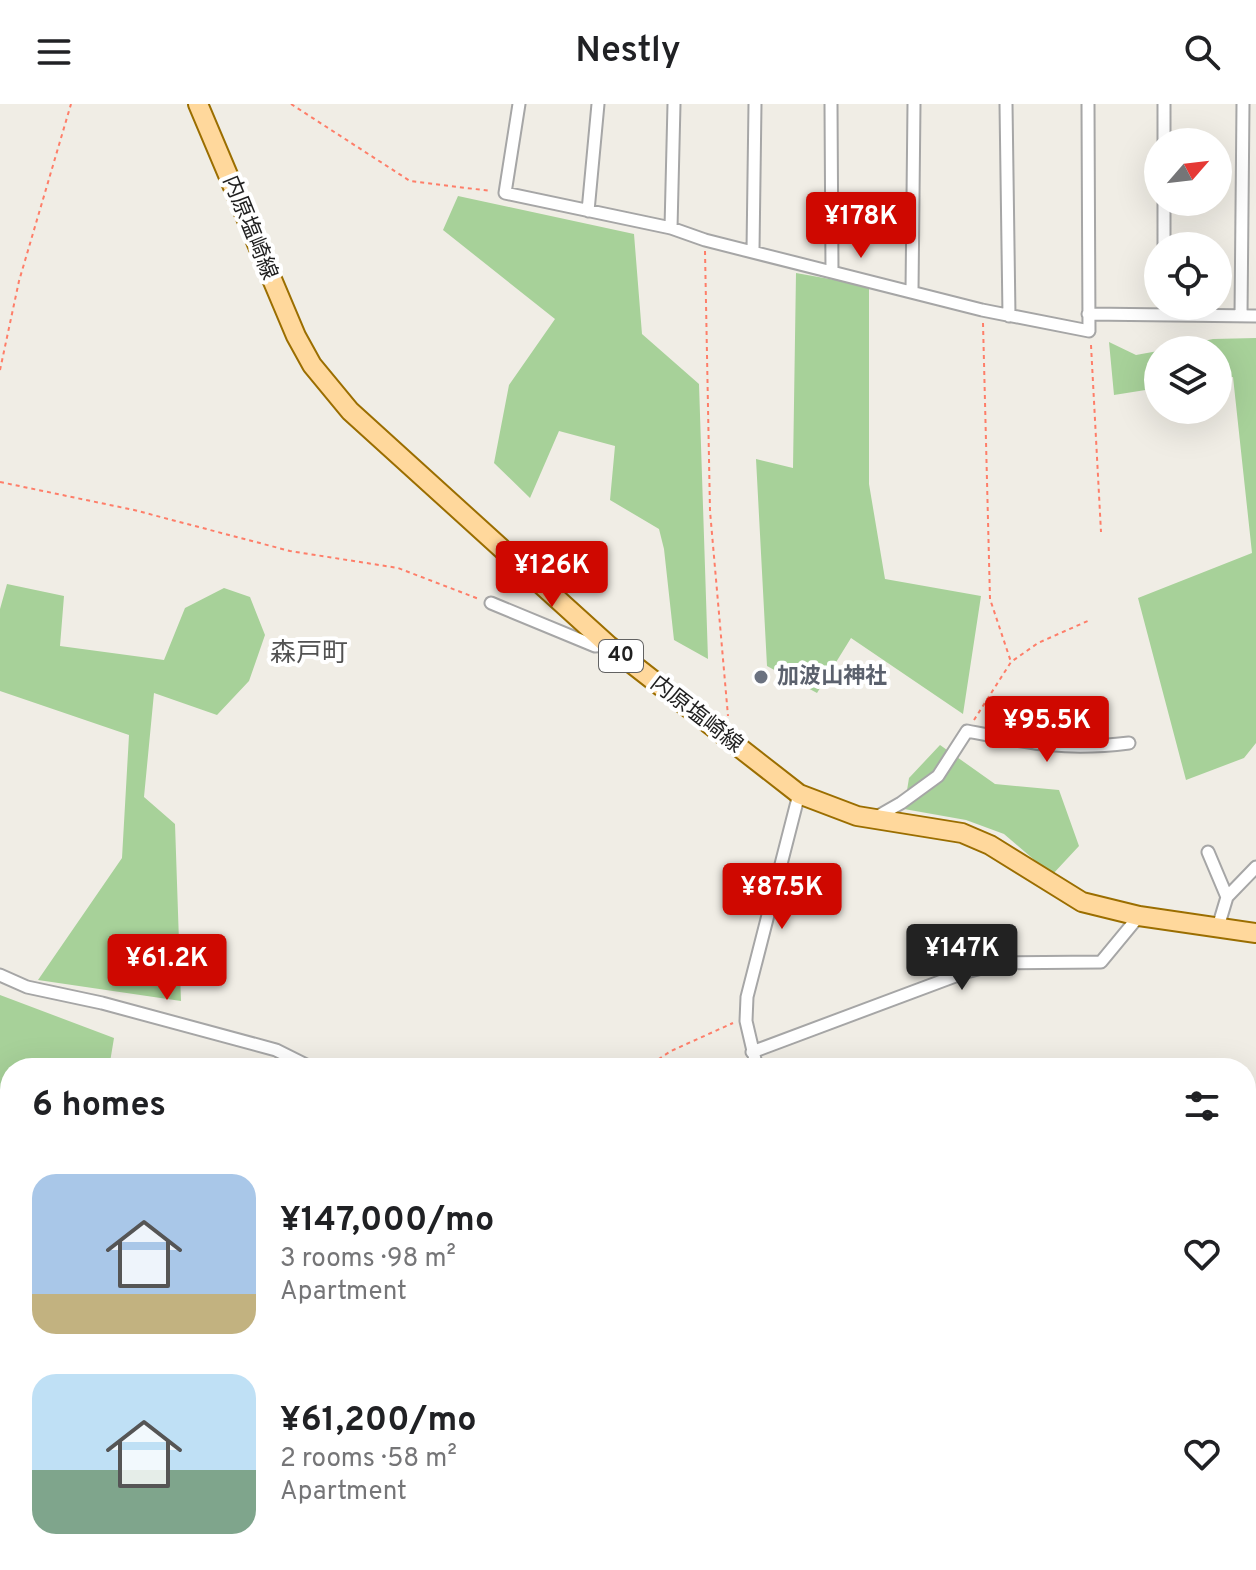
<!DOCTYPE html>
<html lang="en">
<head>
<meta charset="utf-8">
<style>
  :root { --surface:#fff; --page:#f2f2f2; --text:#202124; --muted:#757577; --accent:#cf0800 }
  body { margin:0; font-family:Overpass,"Noto Sans JP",sans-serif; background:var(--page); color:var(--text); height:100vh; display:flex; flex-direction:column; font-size:30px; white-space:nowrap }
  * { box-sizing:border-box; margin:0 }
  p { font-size:26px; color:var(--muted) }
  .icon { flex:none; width:44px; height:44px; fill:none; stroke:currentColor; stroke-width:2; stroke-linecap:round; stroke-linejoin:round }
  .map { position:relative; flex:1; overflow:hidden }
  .details { position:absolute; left:0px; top:954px; width:1256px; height:512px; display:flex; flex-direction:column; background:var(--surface); border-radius:32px 32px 0 0; box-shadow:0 8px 32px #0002 }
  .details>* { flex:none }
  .needle { width:52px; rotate:62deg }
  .fabs { position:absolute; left:1144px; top:24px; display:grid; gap:16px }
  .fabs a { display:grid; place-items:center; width:88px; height:88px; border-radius:50%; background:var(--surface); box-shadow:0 8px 32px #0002; font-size:40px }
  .price { position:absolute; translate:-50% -68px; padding:0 18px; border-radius:8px; background:var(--accent); color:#fff; font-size:26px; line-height:52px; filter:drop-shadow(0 2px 4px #0008) }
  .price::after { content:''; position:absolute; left:50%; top:48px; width:24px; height:18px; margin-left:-12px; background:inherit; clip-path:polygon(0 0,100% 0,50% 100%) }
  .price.selected { background:#222; color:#fff }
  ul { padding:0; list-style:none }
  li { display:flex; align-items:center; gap:24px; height:200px; padding:0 32px }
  li span { display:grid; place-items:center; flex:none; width:224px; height:160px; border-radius:24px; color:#555 }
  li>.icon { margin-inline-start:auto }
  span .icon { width:96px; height:96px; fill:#fffc; stroke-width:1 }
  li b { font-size:34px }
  h2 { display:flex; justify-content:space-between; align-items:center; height:96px; padding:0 32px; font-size:34px }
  header { display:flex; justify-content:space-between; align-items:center; height:104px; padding:0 32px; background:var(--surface); font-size:36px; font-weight:600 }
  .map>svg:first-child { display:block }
</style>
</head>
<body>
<header><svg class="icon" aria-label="menu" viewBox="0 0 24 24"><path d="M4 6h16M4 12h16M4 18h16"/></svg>Nestly<svg class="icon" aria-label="search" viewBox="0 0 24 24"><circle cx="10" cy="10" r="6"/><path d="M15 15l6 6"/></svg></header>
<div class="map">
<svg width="1256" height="1466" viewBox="0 0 1256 1466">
  <rect width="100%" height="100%" fill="#f0ede5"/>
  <path fill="#ead7e5" d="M0 1301 10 1303V1456H194L186 1466H0Z"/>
  <path fill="#a7d199" d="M458 92 634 130 642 230 699 280 708 555 674 536 664 445 659 425 610 396 615 342 559 327 530 394 494 359 509 281 555 215 443 126Z
    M796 169 869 182V380L885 475 981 492 963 610 851 534 817 589 767 562 756 355 793 364Z
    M1256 234V639L1244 654 1186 676 1138 494 1252 449 1233 273 1218 275V246H1161L1213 235Z
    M1109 238 1136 251 1158 247V284L1114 291Z
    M7 480 64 492 60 542 164 556 185 504 224 484 250 493 265 531 249 577 217 611 154 589 144 693 175 720 181 897 38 876 122 754 129 631 0 587V505Z
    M940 641 995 680 1059 686 1079 742 1052 771 1004 730 966 716 904 705 909 674Z
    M0 891 114 934 109 964H10V1278L0 1277Z
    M229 1456H350L343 1466H239Z"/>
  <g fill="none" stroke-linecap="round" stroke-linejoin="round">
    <defs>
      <path id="minor" d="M519 0 505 89 671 124 705 136 982 206 1089 227 1088 0
        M831 0 832 167
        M1006 0 1009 212
        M1164 38V0
        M588 107 598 0
        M671 124 674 0
        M1164 142V98
        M753 146 755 0
        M912 187 914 0
        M1088 210 1256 212
        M1241 212 1243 0
        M491 499 595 542 607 541
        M873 715 901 699 938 672 967 627C1029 639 1065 647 1129 639
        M1208 748 1227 793
        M1218 823 1227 793 1256 763
        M0 871 27 883 102 899 276 946 312 964
        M752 948 966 868 1002 859 1101 858 1139 812
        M757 964 746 917 747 893 799 690
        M1246 1154 1256 1152
        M1246 1449 1256 1459
        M197 1466H198
        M771 1466 773 1456
        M1138 1466 1144 1456"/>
      <path id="primary" d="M198 0 296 232 312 261 350 307 608 541 799 690 857 712 962 729 990 741 1082 798 1139 812 1256 829"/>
    </defs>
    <use href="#minor" stroke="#a6a6a6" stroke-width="15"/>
    <use href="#primary" stroke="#9b6e00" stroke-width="22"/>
    <path stroke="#fe7e69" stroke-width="2" stroke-dasharray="4 4" stroke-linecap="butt" d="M291 0 410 77 491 87
      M705 147 710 407 728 612
      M983 219 990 495 1011 558
      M1091 241 1101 428
      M0 266 19 177 71 0
      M0 378 134 406 290 447 398 464 479 495
      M974 616 1011 558 1038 539 1090 516
      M645 964 671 947 733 919
      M0 1206 10 1200
      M695 1456 710 1462H759"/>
    <use href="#minor" stroke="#fff" stroke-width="11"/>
    <use href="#primary" stroke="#ffd89c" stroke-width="18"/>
  </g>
  <circle fill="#6b7280" stroke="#fff" stroke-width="3" cx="761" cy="573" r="8"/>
  <g text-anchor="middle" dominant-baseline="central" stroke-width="8" stroke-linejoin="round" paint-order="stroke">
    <rect fill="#fff" stroke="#626262" stroke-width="2" x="599" y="536" width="44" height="32" rx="6"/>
    <g font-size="20" font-weight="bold" fill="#1f1f1f">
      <text x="621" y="552">40</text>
    </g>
    <g font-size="22" fill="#1f1f1f" stroke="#fff">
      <text transform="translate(249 124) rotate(68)">内原塩崎線</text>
      <text transform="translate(696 611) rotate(38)">内原塩崎線</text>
    </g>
    <g font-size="22" font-weight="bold" fill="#5b616d" stroke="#fff" text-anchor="start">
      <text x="777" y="573">加波山神社</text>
    </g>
    <g font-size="26" fill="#525252" stroke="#fff">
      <text x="309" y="550">森戸町</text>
    </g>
  </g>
</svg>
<div class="fabs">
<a><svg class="needle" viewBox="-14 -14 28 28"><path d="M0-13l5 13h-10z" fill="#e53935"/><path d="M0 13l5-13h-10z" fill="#757577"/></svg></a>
<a><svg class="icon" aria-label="locate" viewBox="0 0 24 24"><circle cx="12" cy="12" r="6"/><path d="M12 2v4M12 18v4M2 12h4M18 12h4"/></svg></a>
<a><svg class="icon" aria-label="layers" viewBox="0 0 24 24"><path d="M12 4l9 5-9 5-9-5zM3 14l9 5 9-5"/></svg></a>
</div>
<b class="price" style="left:861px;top:156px">¥178K</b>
<b class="price" style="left:552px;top:505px">¥126K</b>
<b class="price" style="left:1047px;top:660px">¥95.5K</b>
<b class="price" style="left:782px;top:827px">¥87.5K</b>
<b class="price selected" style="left:962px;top:888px">¥147K</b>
<b class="price" style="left:167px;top:898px">¥61.2K</b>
<section class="details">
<h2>6 homes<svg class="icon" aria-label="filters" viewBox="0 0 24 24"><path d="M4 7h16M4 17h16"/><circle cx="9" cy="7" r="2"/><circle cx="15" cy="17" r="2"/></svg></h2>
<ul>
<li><span style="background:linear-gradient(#a9c7e8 75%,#c2b280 0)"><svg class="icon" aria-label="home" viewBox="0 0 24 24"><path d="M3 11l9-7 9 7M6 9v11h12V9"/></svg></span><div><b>¥147,000/mo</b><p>3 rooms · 98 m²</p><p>Apartment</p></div><svg class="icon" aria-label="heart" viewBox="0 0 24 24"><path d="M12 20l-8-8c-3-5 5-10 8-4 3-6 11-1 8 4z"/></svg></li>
<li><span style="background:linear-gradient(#bfe0f5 60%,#7fa58c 0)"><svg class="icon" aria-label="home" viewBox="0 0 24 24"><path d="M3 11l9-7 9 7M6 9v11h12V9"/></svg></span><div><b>¥61,200/mo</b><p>2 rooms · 58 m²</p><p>Apartment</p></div><svg class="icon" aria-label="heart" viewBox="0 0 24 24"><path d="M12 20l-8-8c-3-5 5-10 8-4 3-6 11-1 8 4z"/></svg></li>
</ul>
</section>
</div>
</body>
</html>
